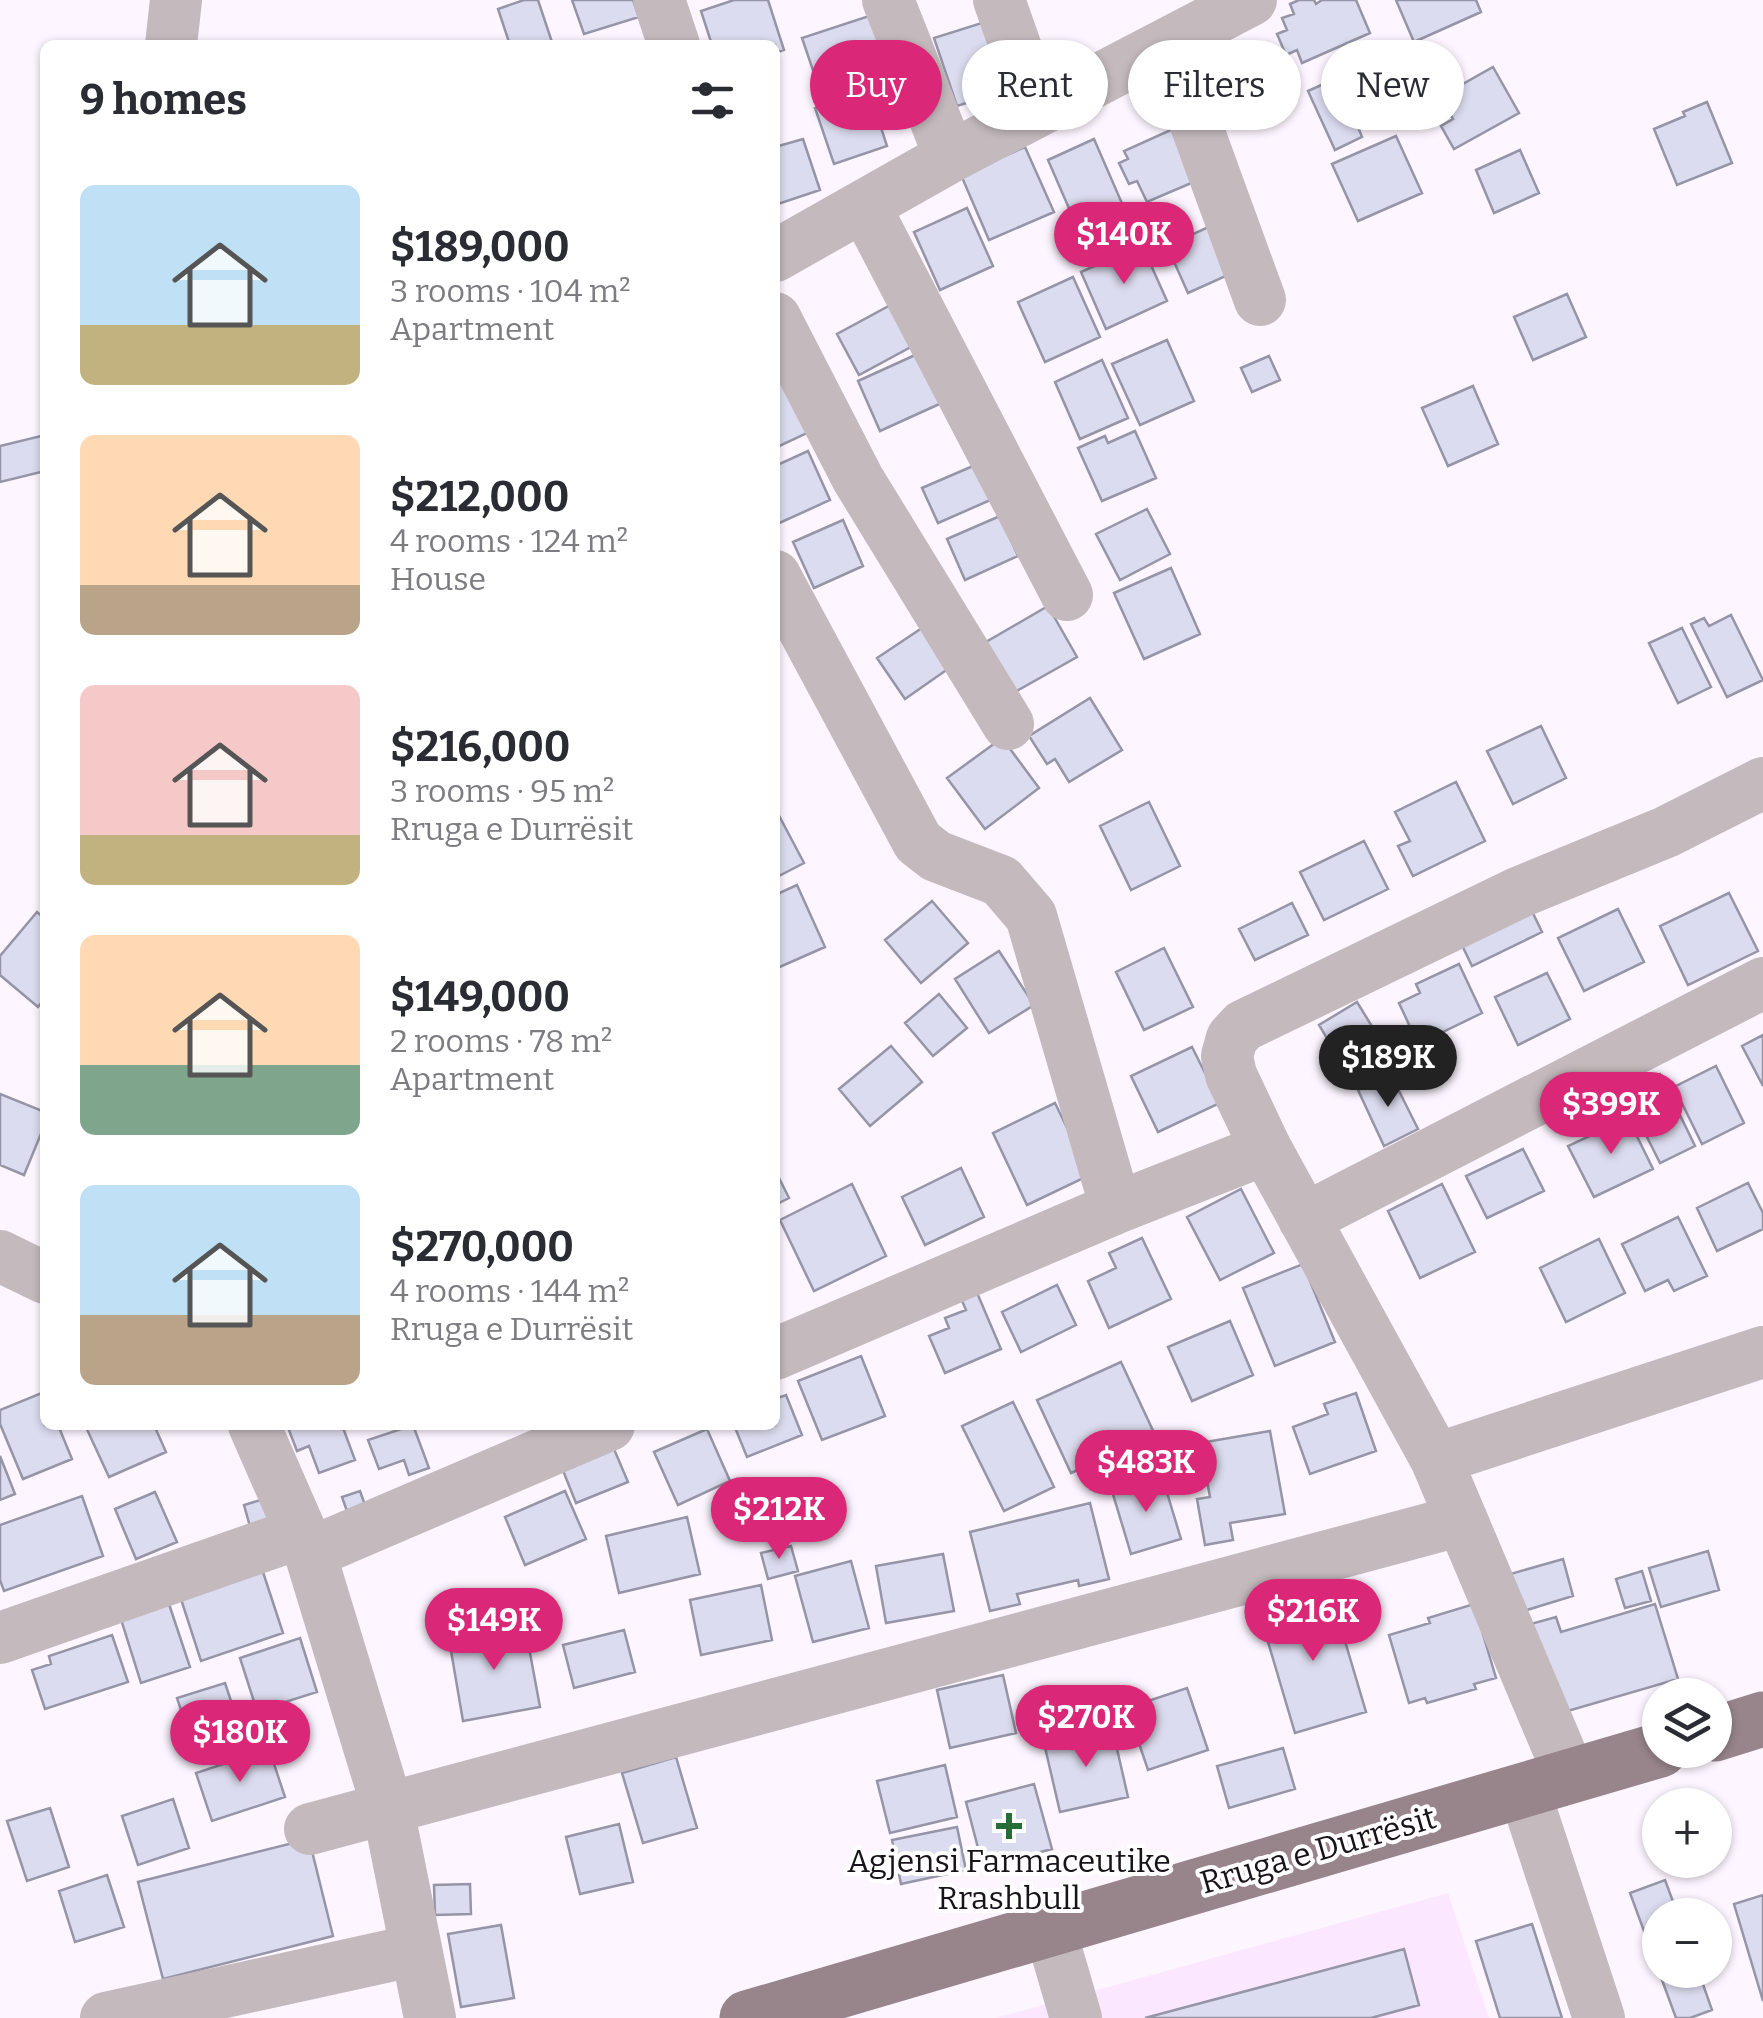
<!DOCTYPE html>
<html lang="en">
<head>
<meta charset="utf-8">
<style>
  :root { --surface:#fff; --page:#f7f7f7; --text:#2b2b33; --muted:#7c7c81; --accent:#db2777 }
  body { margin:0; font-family:Bitter,serif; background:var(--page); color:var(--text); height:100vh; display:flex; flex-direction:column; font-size:38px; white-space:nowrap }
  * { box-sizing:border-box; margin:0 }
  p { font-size:32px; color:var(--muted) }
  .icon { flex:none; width:55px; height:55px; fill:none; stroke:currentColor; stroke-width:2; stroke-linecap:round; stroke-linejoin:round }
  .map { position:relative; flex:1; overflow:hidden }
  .drawer { position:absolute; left:40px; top:40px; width:740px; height:1390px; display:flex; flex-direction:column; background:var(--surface); border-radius:15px; box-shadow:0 2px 8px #0004 }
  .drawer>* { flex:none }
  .banner { position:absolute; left:810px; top:40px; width:802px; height:90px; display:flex; gap:20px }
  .buttons { position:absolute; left:1642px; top:1678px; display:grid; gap:20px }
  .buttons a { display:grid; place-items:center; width:90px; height:90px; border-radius:50%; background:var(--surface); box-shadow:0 2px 8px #0004; font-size:50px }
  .price { position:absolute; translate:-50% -85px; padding:0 22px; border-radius:35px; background:var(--accent); color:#fff; font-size:32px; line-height:65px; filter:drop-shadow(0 2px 5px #0008) }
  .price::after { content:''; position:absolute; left:50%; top:60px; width:30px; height:22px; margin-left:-15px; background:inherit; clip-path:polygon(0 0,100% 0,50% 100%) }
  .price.active { background:#222; color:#fff }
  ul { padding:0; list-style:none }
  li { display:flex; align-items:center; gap:30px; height:250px; padding:0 40px }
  li span { display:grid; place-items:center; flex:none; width:280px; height:200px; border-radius:15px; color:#555 }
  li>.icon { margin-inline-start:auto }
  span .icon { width:120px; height:120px; fill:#fffc; stroke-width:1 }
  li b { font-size:42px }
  h2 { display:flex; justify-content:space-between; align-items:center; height:120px; padding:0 40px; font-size:42px }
  .pill { padding:0 35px; border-radius:45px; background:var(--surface); box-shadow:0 2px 8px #0004; font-size:35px; line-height:90px }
  .pill.active { background:var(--accent); color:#fff }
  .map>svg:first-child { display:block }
</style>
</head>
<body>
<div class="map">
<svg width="1763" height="2018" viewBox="0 0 1763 2018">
  <rect width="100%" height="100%" fill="#fdf5ff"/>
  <path fill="#fbe7ff" d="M1448 1893 1489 2018H996Z"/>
  <path fill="#dcdcf0" stroke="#9595a7" stroke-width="2.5" d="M524 0H538L553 45H510L498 9Z
    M572 0H633L639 17 584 34Z
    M734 0H768L784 50 775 53V45H712L701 11Z
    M1299 0H1314L1316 4 1322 0H1356L1370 33 1302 63 1297 50 1286 55 1277 34 1287 30 1282 18 1294 14 1290 4Z
    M1396 0H1476L1481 12 1414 42Z
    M872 15 890 68 820 91 802 38Z
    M988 21 1005 73 980 81 986 97 957 106 934 38Z
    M1384 57 1403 100 1356 122 1362 137 1335 150 1308 91Z
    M1493 67 1519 113 1454 149 1441 126 1453 119 1440 97Z
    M869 91 887 146 834 164 815 108Z
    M1707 102 1732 163 1677 185 1654 129 1685 116 1683 112Z
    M1173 129 1196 181 1147 202 1137 181 1129 184 1119 163 1128 159 1124 151Z
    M1396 136 1422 193 1358 221 1332 164Z
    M803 139 820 190 775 205V147Z
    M1094 139 1124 208 1078 229 1048 160Z
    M1025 147 1054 212 989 240 961 175Z
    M1520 150 1539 193 1494 213 1476 170Z
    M967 208 993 266 940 290 914 232Z
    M1215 224 1237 271 1188 293 1167 246Z
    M1142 245 1167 301 1106 329 1081 272Z
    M1073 277 1100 337 1045 362 1018 302Z
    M1567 294 1586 337 1533 360 1514 317Z
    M898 301 920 342 859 375 837 334Z
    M1167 340 1194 401 1140 425 1112 364Z
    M924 351 946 401 880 431 858 381Z
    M1269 356 1280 380 1252 392 1241 368Z
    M1102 360 1128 418 1080 439 1055 382Z
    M795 377 818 428 775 448V386Z
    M1473 386 1498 444 1448 466 1422 408Z
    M1135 431 1156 478 1102 501 1078 448 1105 436 1108 443Z
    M45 435V471L0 482V446Z
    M808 451 830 500 775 525V466Z
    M980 463 995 498 938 523 922 488Z
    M1147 509 1170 554 1120 580 1096 534Z
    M1000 516 1018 556 965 580 947 539Z
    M843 520 863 566 814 588 793 542Z
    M1171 568 1200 634 1144 659 1114 593Z
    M1048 606 1077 657 1015 692 986 642Z
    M1731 615 1763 680 1727 697 1691 624 1704 618 1709 626Z
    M928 624 955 664 905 699 877 658Z
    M1682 628 1711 687 1678 703 1649 643Z
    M1090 698 1122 750 1069 782 1055 759 1047 764 1029 736Z
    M1541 726 1566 778 1513 804 1487 751Z
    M1002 738 1039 788 985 829 947 778Z
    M1456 782 1485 841 1413 876 1398 846 1410 841 1395 812Z
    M1149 802 1180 866 1131 890 1100 826Z
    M775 808 804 863 775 878Z
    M1364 841 1388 889 1324 920 1300 872Z
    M797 885 825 947 775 969V895Z
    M1729 893 1758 951 1688 985 1660 926Z
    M932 901 968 943 921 983 885 940Z
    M1292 903 1308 935 1255 960 1239 929Z
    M1529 905 1542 932 1472 966 1459 939Z
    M1618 909 1644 962 1584 991 1558 938Z
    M37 912 45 919V998L38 1007 0 975V956Z
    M1164 948 1193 1007 1144 1030 1116 972Z
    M999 951 1034 1005 989 1033 955 979Z
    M1459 964 1482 1013 1418 1044 1399 1003 1420 993 1416 984Z
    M1547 973 1570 1019 1518 1045 1495 997Z
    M939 994 967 1028 933 1056 905 1023Z
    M1357 1002 1392 1059 1353 1082 1319 1025Z
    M1763 1035V1086L1742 1046Z
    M891 1046 922 1082 870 1126 839 1089Z
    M1192 1047 1220 1103 1158 1132 1131 1076Z
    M1716 1066 1744 1123 1702 1144 1674 1087Z
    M1660 1074 1695 1146 1660 1163 1624 1091Z
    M1391 1075 1418 1129 1384 1146 1358 1090Z
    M0 1094 45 1112V1124L24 1175 0 1165Z
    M1055 1103 1090 1175 1027 1205 993 1133Z
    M1628 1118 1653 1169 1594 1197 1568 1146Z
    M1523 1149 1544 1191 1487 1218 1466 1176Z
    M961 1168 984 1217 925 1245 902 1197Z
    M775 1170 789 1198 775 1205Z
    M1748 1183 1763 1213V1229L1717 1251 1697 1208Z
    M852 1184 886 1256 814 1291 780 1220Z
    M1442 1184 1475 1252 1420 1278 1388 1211Z
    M1241 1189 1274 1253 1220 1280 1187 1217Z
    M1678 1217 1707 1276 1674 1291 1668 1280 1645 1291 1622 1244Z
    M1142 1238 1171 1299 1109 1328 1088 1281 1116 1268 1109 1253Z
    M1599 1239 1625 1293 1566 1322 1540 1268Z
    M1303 1264 1335 1342 1275 1366 1243 1288Z
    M1057 1285 1076 1325 1021 1352 1002 1312Z
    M975 1288 1001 1349 945 1373 929 1336 949 1328 945 1318 966 1310 959 1294Z
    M1230 1321 1253 1375 1192 1401 1168 1347Z
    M861 1356 885 1416 822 1440 798 1381Z
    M1121 1362 1155 1435 1071 1473 1037 1400Z
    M44 1392 45 1425H58L72 1459 23 1479 0 1424V1410Z
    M1356 1393 1376 1451 1310 1474 1293 1427 1328 1414 1324 1404Z
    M786 1395 802 1435 747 1457 734 1425H775V1399Z
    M1013 1402 1054 1487 1004 1511 962 1426Z
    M85 1425H154L166 1452 109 1477Z
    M287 1425H342L355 1460 319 1473 309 1446 297 1451Z
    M413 1425 429 1468 409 1475 404 1460 379 1469 368 1440Z
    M707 1429 730 1481 678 1505 654 1452Z
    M1270 1431 1285 1514 1230 1523 1233 1540 1205 1545 1197 1499 1210 1497 1200 1443Z
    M611 1442 628 1482 576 1503 560 1463Z
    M0 1456 15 1494 0 1500Z
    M1162 1476 1181 1539 1131 1554 1112 1491Z
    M360 1491 372 1525 354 1531 342 1497Z
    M565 1491 586 1539 525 1565 505 1517Z
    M155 1492 177 1542 136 1559 115 1509Z
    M82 1496 103 1556 4 1591 0 1580V1525Z
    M267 1498 274 1524 251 1530 244 1505Z
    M1090 1503 1109 1579 1079 1586 1078 1580 1017 1594 1020 1604 990 1611 970 1532Z
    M687 1517 700 1574 619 1593 606 1536Z
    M791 1546 798 1571 768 1579 761 1553Z
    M1708 1551 1719 1590 1661 1607 1649 1568Z
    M943 1554 954 1611 886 1623 876 1566Z
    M1563 1559 1573 1596 1517 1613 1507 1575Z
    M851 1561 869 1628 813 1642 795 1576Z
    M262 1569 283 1633 201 1661 180 1596Z
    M1642 1571 1651 1601 1625 1608 1616 1579Z
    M761 1585 772 1640 701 1655 690 1600Z
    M1331 1594 1366 1712 1295 1733 1260 1615Z
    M168 1601 190 1667 141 1683 120 1616Z
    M1474 1604 1496 1678 1474 1684 1476 1689 1427 1703 1425 1698 1409 1703 1389 1635 1430 1623 1428 1618Z
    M1655 1604 1678 1679 1554 1715 1527 1625 1556 1617 1561 1632Z
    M525 1626 540 1707 463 1721 449 1639Z
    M624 1630 635 1672 574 1688 563 1645Z
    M112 1635 128 1682 45 1709 32 1670 51 1664 49 1656Z
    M300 1638 317 1692 257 1711 240 1658Z
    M1003 1675 1016 1733 950 1748 937 1690Z
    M225 1683 244 1740 196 1755 177 1698Z
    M1187 1688 1208 1750 1148 1770 1127 1708Z
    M1112 1727 1128 1797 1060 1812 1044 1743Z
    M1283 1748 1295 1789 1229 1808 1217 1766Z
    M269 1749 285 1797 212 1821 196 1773Z
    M676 1757 697 1828 643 1843 622 1773Z
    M945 1765 957 1817 890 1833 877 1781Z
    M1034 1784 1052 1849 983 1867 966 1802Z
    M173 1799 189 1848 138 1865 122 1816Z
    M50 1808 69 1867 27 1881 7 1821Z
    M619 1824 633 1882 580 1894 566 1837Z
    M957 1827 966 1870 901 1884 892 1840Z
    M309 1839 333 1936 163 1979 138 1882Z
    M107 1875 124 1927 75 1942 59 1891Z
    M1665 1880 1678 1915H1660V1970H1698L1712 2010 1690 2018H1676L1630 1893Z
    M470 1884 471 1914 435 1915 434 1885Z
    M1763 1895V2001L1734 1904Z
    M1532 1924 1562 2018H1500L1476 1941Z
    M501 1925 514 1998 461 2007 448 1934Z
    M1404 1949 1419 2005 1371 2018H1145Z"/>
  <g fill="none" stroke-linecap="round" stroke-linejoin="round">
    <path stroke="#c4babd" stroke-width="52" d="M659 0 674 45
      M888 0 950 157
      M999 0 1038 111
      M171 45 176 0
      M1167 45 1260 300
      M865 207 1067 595
      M775 256 950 157 1251 0
      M775 318 858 479 1008 724
      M775 576 918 842 936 856 1001 881 1031 916 1116 1208
      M1304 1219 1763 983
      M0 1256 45 1278
      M775 1354 1116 1208 1266 1149
      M254 1425 310 1553 388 1809 430 2018
      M1436 1459 1763 1352
      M310 1553 609 1425
      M0 1638 300 1533
      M1570 1776 1436 1459 1266 1149 1231 1075 1227 1056 1232 1038 1243 1026 1520 892 1666 832 1763 783
      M1524 1790 1599 2018
      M310 1829 1462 1520
      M1050 1929 1076 2018
      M106 2018 416 1950"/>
    <path stroke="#97858b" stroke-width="55" d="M1715 1734 1763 1719
      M747 2018 1660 1750"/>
  </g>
  <path fill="#286d38" stroke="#fff" stroke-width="4" d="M1004 1811h10v10h10v10h-10v10h-10v-10h-10v-10h10z"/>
  <g text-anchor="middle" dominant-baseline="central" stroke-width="8" stroke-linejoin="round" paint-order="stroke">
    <g font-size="32" fill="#181319" stroke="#fff">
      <text transform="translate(1318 1850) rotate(-16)">Rruga e Durrësit</text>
    </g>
    <g font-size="32" fill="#181319" stroke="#fff">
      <text x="1009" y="1861">Agjensi Farmaceutike<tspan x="1009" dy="37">Rrashbull</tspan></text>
    </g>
  </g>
</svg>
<div class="buttons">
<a><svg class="icon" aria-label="layers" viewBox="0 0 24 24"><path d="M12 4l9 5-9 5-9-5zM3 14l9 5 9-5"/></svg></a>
<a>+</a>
<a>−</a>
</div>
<b class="price" style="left:1124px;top:287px">$140K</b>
<b class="price active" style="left:1388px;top:1110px">$189K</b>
<b class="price" style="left:1611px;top:1157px">$399K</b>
<b class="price" style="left:1146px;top:1515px">$483K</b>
<b class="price" style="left:779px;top:1562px">$212K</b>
<b class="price" style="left:1313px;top:1664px">$216K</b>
<b class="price" style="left:494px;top:1673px">$149K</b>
<b class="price" style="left:1086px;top:1770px">$270K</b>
<b class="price" style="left:240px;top:1785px">$180K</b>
<div class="banner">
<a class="pill active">Buy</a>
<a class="pill">Rent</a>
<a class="pill">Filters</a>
<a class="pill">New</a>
</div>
<section class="drawer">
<h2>9 homes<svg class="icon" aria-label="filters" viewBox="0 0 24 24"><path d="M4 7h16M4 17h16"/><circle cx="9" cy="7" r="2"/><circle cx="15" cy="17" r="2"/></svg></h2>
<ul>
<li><span style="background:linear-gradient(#bfe0f5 70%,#c2b280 0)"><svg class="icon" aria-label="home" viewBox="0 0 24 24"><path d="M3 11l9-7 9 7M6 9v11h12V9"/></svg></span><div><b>$189,000</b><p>3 rooms · 104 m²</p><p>Apartment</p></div></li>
<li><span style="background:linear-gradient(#ffd9b3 75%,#b9a48a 0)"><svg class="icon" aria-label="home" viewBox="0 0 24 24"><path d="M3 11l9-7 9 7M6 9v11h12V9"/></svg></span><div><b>$212,000</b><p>4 rooms · 124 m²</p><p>House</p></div></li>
<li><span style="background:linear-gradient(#f6c9c9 75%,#c2b280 0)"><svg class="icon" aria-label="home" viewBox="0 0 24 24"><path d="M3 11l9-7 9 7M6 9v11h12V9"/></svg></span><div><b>$216,000</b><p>3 rooms · 95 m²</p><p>Rruga e Durrësit</p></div></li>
<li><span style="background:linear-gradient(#ffd9b3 65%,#7fa58c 0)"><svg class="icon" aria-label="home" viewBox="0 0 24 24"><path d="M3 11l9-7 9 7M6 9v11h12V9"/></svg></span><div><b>$149,000</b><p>2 rooms · 78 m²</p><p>Apartment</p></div></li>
<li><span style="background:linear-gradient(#bfe0f5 65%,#b9a48a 0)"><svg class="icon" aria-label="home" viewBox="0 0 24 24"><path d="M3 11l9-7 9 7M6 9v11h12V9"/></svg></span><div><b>$270,000</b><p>4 rooms · 144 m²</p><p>Rruga e Durrësit</p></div></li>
</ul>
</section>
</div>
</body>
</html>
